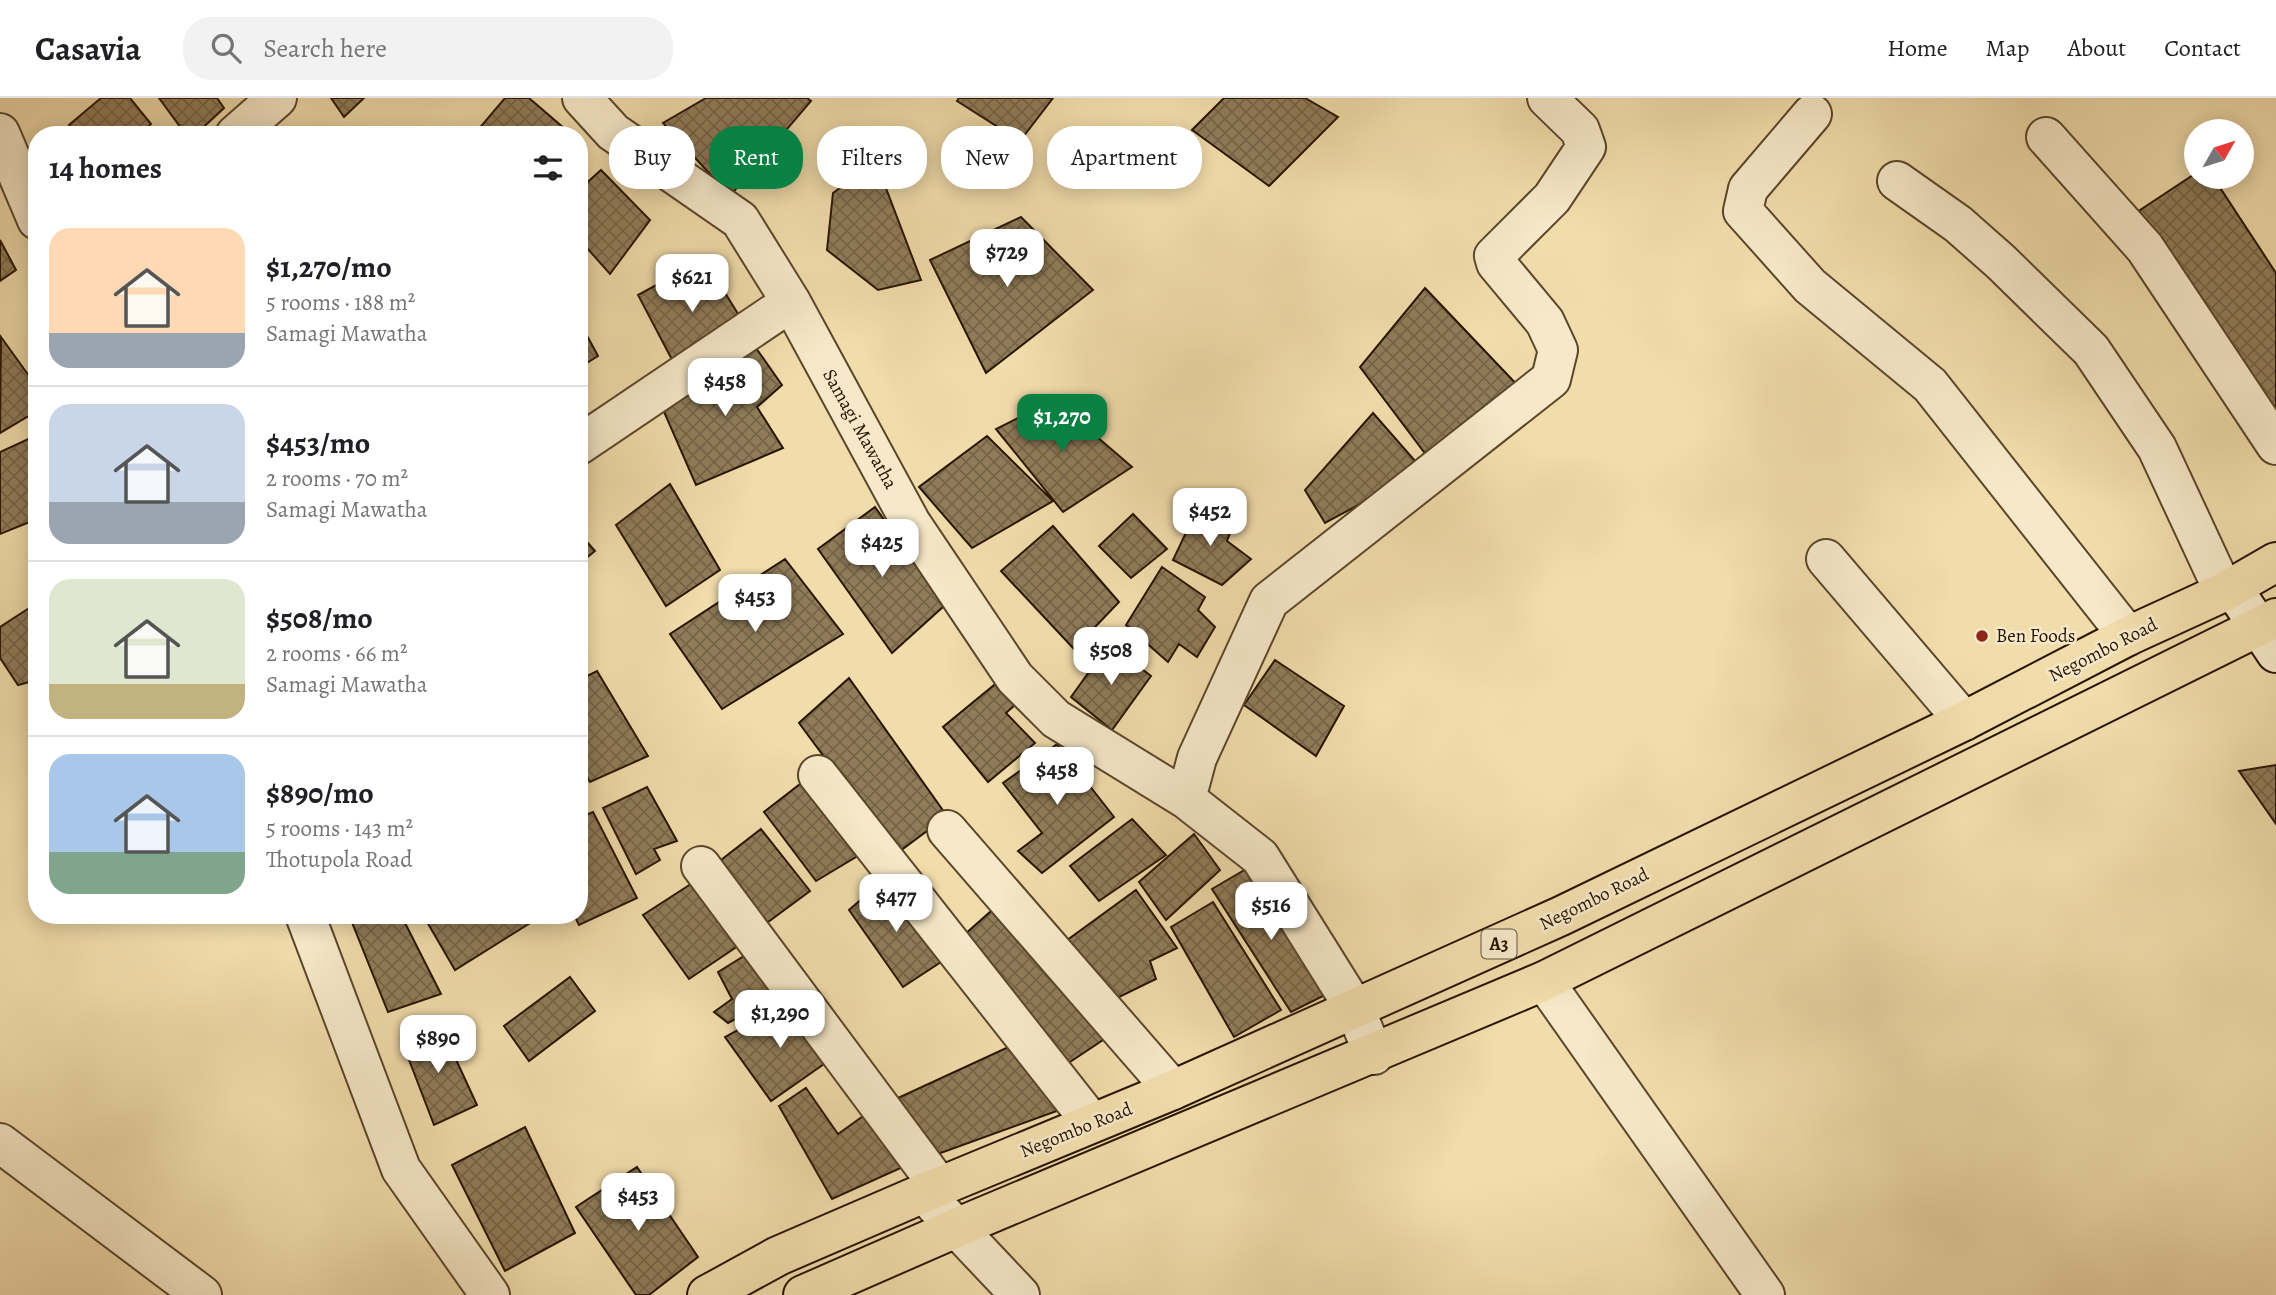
<!DOCTYPE html>
<html lang="en">
<head>
<meta charset="utf-8">
<style>
  :root { --surface:#fff; --page:#f2f2f2; --text:#202124; --muted:#757577; --line:#e0e0e0; --accent:#0b8043 }
  body { margin:0; font-family:Alegreya,serif; background:var(--page); color:var(--text); height:100vh; display:flex; flex-direction:column; font-size:26px; white-space:nowrap }
  * { box-sizing:border-box; margin:0 }
  p { font-size:23px; color:var(--muted) }
  .icon { flex:none; width:38px; height:38px; fill:none; stroke:currentColor; stroke-width:2; stroke-linecap:round; stroke-linejoin:round }
  .map { position:relative; flex:1; overflow:hidden }
  .drawer { position:absolute; left:28px; top:28px; width:560px; height:798px; display:flex; flex-direction:column; background:var(--surface); border-radius:28px; box-shadow:0 4px 18px #0003 }
  .drawer>* { flex:none }
  .banner { position:absolute; left:609px; top:28px; width:665px; height:63px; display:flex; gap:14px }
  .needle { width:46px; rotate:51deg }
  .fabs { position:absolute; left:2184px; top:21px; display:grid; gap:14px }
  .fabs a { display:grid; place-items:center; width:70px; height:70px; border-radius:50%; background:var(--surface); box-shadow:0 4px 18px #0003; font-size:35px }
  .price { position:absolute; translate:-50% -60px; padding:0 16px; border-radius:14px; background:#fff; color:#222; font-size:23px; line-height:46px; filter:drop-shadow(0 2px 4px #0008) }
  .price::after { content:''; position:absolute; left:50%; top:42px; width:21px; height:16px; margin-left:-10px; background:inherit; clip-path:polygon(0 0,100% 0,50% 100%) }
  .price.current { background:var(--accent); color:#fff }
  ul { padding:0; list-style:none }
  li { display:flex; align-items:center; gap:21px; height:175px; padding:0 21px }
  li+li { border-top:2px solid var(--line) }
  li span { display:grid; place-items:center; flex:none; width:196px; height:140px; border-radius:21px; color:#555 }
  li>.icon { margin-inline-start:auto }
  span .icon { width:84px; height:84px; fill:#fffc; stroke-width:1 }
  li b { font-size:30px }
  h2 { display:flex; justify-content:space-between; align-items:center; height:84px; padding:0 21px; font-size:30px }
  .tag { padding:0 24px; border-radius:28px; background:var(--surface); box-shadow:0 4px 18px #0003; font-size:24px; line-height:63px }
  .tag.current { background:var(--accent); color:#fff }
  header { display:flex; align-items:center; gap:42px; box-sizing:border-box; height:98px; padding:0 35px; background:var(--surface); border-bottom:2px solid var(--line) }
  header strong { font-size:33px }
  nav { display:flex; gap:38px; margin-inline-start:auto; font-size:24px }
  .search { width:490px; height:63px; background:var(--page); display:flex; align-items:center; gap:18px; box-sizing:border-box; padding:0 24px; border-radius:28px; color:var(--muted); font-size:26px }
  .map>svg:first-child { display:block }
</style>
</head>
<body>
<header>
<strong>Casavia</strong>
<div class="search"><svg class="icon" aria-label="search" viewBox="0 0 24 24"><circle cx="10" cy="10" r="6"/><path d="M15 15l6 6"/></svg>Search here</div>
<nav><a>Home</a><a>Map</a><a>About</a><a>Contact</a></nav>
</header>
<div class="map">
<svg width="2276" height="1197" viewBox="0 0 2276 1197">
  <defs>
    <pattern id="building-cross-hatch" width="8" height="8" patternUnits="userSpaceOnUse" patternTransform="scale(1.75)"><rect width="8" height="8" fill="#907c59"/><path d="M0 0l8 8M0 8l8-8" fill="none" stroke="#766447"/></pattern>
  </defs>
  <rect width="100%" height="100%" fill="#f1dcab"/>
  <filter id="stains"><feTurbulence type="fractalNoise" baseFrequency=".00286" numOctaves="4"/><feColorMatrix values="0 0 0 0 .2 0 0 0 0 .09 0 0 0 0 .02 0 0 0 .5 -.17"/></filter>
  <radialGradient id="worn" r=".72"><stop offset=".6" stop-color="#630" stop-opacity="0"/><stop offset="1" stop-color="#630" stop-opacity=".3"/></radialGradient>
  <path fill="url(#building-cross-hatch)" stroke="#271500" stroke-width="2" d="M101 0H130L151 26 140 37H76L69 27Z
    M159 0H217L224 10 195 37H186Z
    M331 0H364L344 19Z
    M505 0H529L572 37H480L477 33Z
    M706 0H807L811 3 730 98 663 25Z
    M959 0H1053L1020 43 957 3Z
    M1224 0H1305L1338 19 1269 88 1192 32Z
    M876 64 921 182 878 192 827 152 833 95Z
    M601 72 650 122 610 176 579 141V92Z
    M2196 75V79H2213L2276 175V330L2134 116Z
    M1021 119 1093 192 986 275 930 162Z
    M0 142 16 172 0 183Z
    M704 161 748 232 678 273 638 197Z
    M1425 190 1522 292 1436 370 1360 269Z
    M579 223 598 258 579 270Z
    M1 239 37 289V313L0 335Z
    M756 250 782 287 757 309 783 350 696 387 661 307Z
    M1054 302 1132 369 1063 414 996 331Z
    M1373 315 1423 372 1325 425 1305 392Z
    M37 337V421L0 436V354Z
    M987 338 1053 403 972 450 919 389Z
    M670 386 720 472 666 508 616 427Z
    M1200 405 1232 430 1227 443 1251 461 1222 487 1173 462Z
    M875 409 945 507 892 555 818 451Z
    M1133 416 1167 451 1131 480 1099 448Z
    M1053 428 1119 504 1074 551 1001 473Z
    M579 435 595 453 579 466Z
    M785 461 843 536 722 611 670 536Z
    M1162 469 1205 499 1198 512 1215 529 1197 559 1179 546 1168 564 1126 527Z
    M37 505V582L18 587 0 560V529Z
    M1109 546 1151 578 1112 632 1071 599Z
    M1275 562 1344 608 1316 658 1244 607Z
    M597 573 648 658 590 684 579 664V582Z
    M849 580 947 718 896 756 799 625Z
    M999 583 1017 605 1006 615 1035 645 988 684 943 629Z
    M1057 646 1114 719 1042 775 1018 753 1042 735 1003 685Z
    M2276 667V726L2239 673Z
    M804 683 861 756 816 783 764 714Z
    M647 689 677 743 654 751 660 762 636 776 603 710Z
    M593 714 637 800 579 827 574 817H579V720Z
    M1132 721 1166 757 1099 803 1070 768Z
    M761 731 810 793 764 827 721 762Z
    M1194 736 1220 772 1166 822 1139 784Z
    M1246 771 1331 894 1291 914 1212 791Z
    M885 781 944 862 903 889 849 812Z
    M697 782 741 846 689 881 643 817Z
    M1136 792 1177 850 1150 863 1156 881 1115 901 1066 843Z
    M1213 804 1281 912 1234 939 1171 829Z
    M999 806 1106 940 1064 968 963 838Z
    M349 817H401L441 896 388 914Z
    M423 817H543L455 872Z
    M749 855 775 900 728 925 714 914 732 901 718 874Z
    M570 879 595 913 529 963 504 928Z
    M791 903 834 959 771 1003 725 939Z
    M441 929 477 1007 434 1027 401 941Z
    M1015 946 1065 1010 935 1057 898 1000Z
    M806 990 838 1036 873 1011 905 1068 832 1101 779 1008Z
    M525 1029 575 1135 505 1173 452 1067Z
    M637 1069 698 1159 649 1197H636L576 1109Z"/>
  <g fill="none" stroke-linecap="round" stroke-linejoin="round">
    <defs>
      <path id="street" d="M582 0 613 34 740 122 791 204 911 425 1015 580 1056 621 1186 701 1260 759 1355 911 1374 957
        M1812 16 1748 91 1743 113 1810 188 1930 287 2128 538
        M0 35 37 122
        M235 37 277 0
        M2046 39 2145 150 2276 347
        M1897 83 1958 126 2001 164 2091 252 2157 350 2224 494
        M579 347 791 204
        M1826 461 1964 623
        M818 677 1092 1025
        M1186 701 1197 660 1269 503 1551 281 1558 252 1545 224 1496 165 1494 158 1552 100 1586 49 1580 32 1547 0
        M947 732 1173 992
        M701 768 939 1088
        M305 817 401 1071 490 1197
        M1544 883 1765 1197
        M0 1045 202 1197
        M935 1107 1020 1197"/>
      <path id="secondary" d="M2232 489 2276 555"/>
      <path id="highway" d="M707 1197 778 1158 924 1095 1173 992 1561 818 1964 623 2128 538 2224 494 2276 464
        M803 1197 956 1130 1544 883 2276 520"/>
    </defs>
    <use href="#street" stroke="#5a472b" stroke-width="42"/>
    <use href="#secondary" stroke="#271500" stroke-width="42"/>
    <use href="#highway" stroke="#271500" stroke-width="42"/>
    <use href="#street" stroke="#f6e8c8" stroke-width="38"/>
    <use href="#secondary" stroke="#f6e8c8" stroke-width="38"/>
    <use href="#highway" stroke="#f1dcab" stroke-width="38"/>
  </g>
  <circle fill="#8f2418" stroke="#f6e8c8" stroke-width="2.5" cx="1982" cy="538" r="7"/>
  <g text-anchor="middle" dominant-baseline="central" stroke-width="5" stroke-linejoin="round" paint-order="stroke">
    <rect fill="#f6e8c8" stroke="#65543c" stroke-width="2" x="1481.5" y="831.5" width="35" height="29" rx="5"/>
    <g font-size="18" font-weight="bold" fill="#271500">
      <text x="1499" y="846">A3</text>
    </g>
    <g font-size="19" fill="#271500" stroke="#f6e8c8">
      <text transform="translate(860 331) rotate(61)">Samagi Mawatha</text>
      <text transform="translate(2103 552) rotate(-27)">Negombo Road</text>
      <text transform="translate(1594 801) rotate(-26)">Negombo Road</text>
      <text transform="translate(1076 1032) rotate(-22)">Negombo Road</text>
    </g>
    <g font-size="19" fill="#271500" stroke="#f6e8c8" text-anchor="start">
      <text x="1996" y="538">Ben Foods</text>
    </g>
  </g>
  <rect width="100%" height="100%" filter="url(#stains)"/>
  <rect width="100%" height="100%" fill="url(#worn)"/>
</svg>
<div class="fabs">
<a><svg class="needle" viewBox="-14 -14 28 28"><path d="M0-13l5 13h-10z" fill="#e53935"/><path d="M0 13l5-13h-10z" fill="#757577"/></svg></a>
</div>
<b class="price" style="left:1007px;top:191px">$729</b>
<b class="price" style="left:692px;top:216px">$621</b>
<b class="price" style="left:725px;top:320px">$458</b>
<b class="price current" style="left:1062px;top:356px">$1,270</b>
<b class="price" style="left:1210px;top:450px">$452</b>
<b class="price" style="left:882px;top:481px">$425</b>
<b class="price" style="left:755px;top:536px">$453</b>
<b class="price" style="left:1111px;top:589px">$508</b>
<b class="price" style="left:1057px;top:709px">$458</b>
<b class="price" style="left:896px;top:836px">$477</b>
<b class="price" style="left:1271px;top:844px">$516</b>
<b class="price" style="left:780px;top:952px">$1,290</b>
<b class="price" style="left:438px;top:977px">$890</b>
<b class="price" style="left:638px;top:1135px">$453</b>
<div class="banner">
<a class="tag">Buy</a>
<a class="tag current">Rent</a>
<a class="tag">Filters</a>
<a class="tag">New</a>
<a class="tag">Apartment</a>
</div>
<section class="drawer">
<h2>14 homes<svg class="icon" aria-label="filters" viewBox="0 0 24 24"><path d="M4 7h16M4 17h16"/><circle cx="9" cy="7" r="2"/><circle cx="15" cy="17" r="2"/></svg></h2>
<ul>
<li><span style="background:linear-gradient(#ffd9b3 75%,#9aa5b1 0)"><svg class="icon" aria-label="home" viewBox="0 0 24 24"><path d="M3 11l9-7 9 7M6 9v11h12V9"/></svg></span><div><b>$1,270/mo</b><p>5 rooms · 188 m²</p><p>Samagi Mawatha</p></div></li>
<li><span style="background:linear-gradient(#c9d6e8 70%,#9aa5b1 0)"><svg class="icon" aria-label="home" viewBox="0 0 24 24"><path d="M3 11l9-7 9 7M6 9v11h12V9"/></svg></span><div><b>$453/mo</b><p>2 rooms · 70 m²</p><p>Samagi Mawatha</p></div></li>
<li><span style="background:linear-gradient(#dfe7d0 75%,#c2b280 0)"><svg class="icon" aria-label="home" viewBox="0 0 24 24"><path d="M3 11l9-7 9 7M6 9v11h12V9"/></svg></span><div><b>$508/mo</b><p>2 rooms · 66 m²</p><p>Samagi Mawatha</p></div></li>
<li><span style="background:linear-gradient(#a9c7e8 70%,#7fa58c 0)"><svg class="icon" aria-label="home" viewBox="0 0 24 24"><path d="M3 11l9-7 9 7M6 9v11h12V9"/></svg></span><div><b>$890/mo</b><p>5 rooms · 143 m²</p><p>Thotupola Road</p></div></li>
</ul>
</section>
</div>
</body>
</html>
